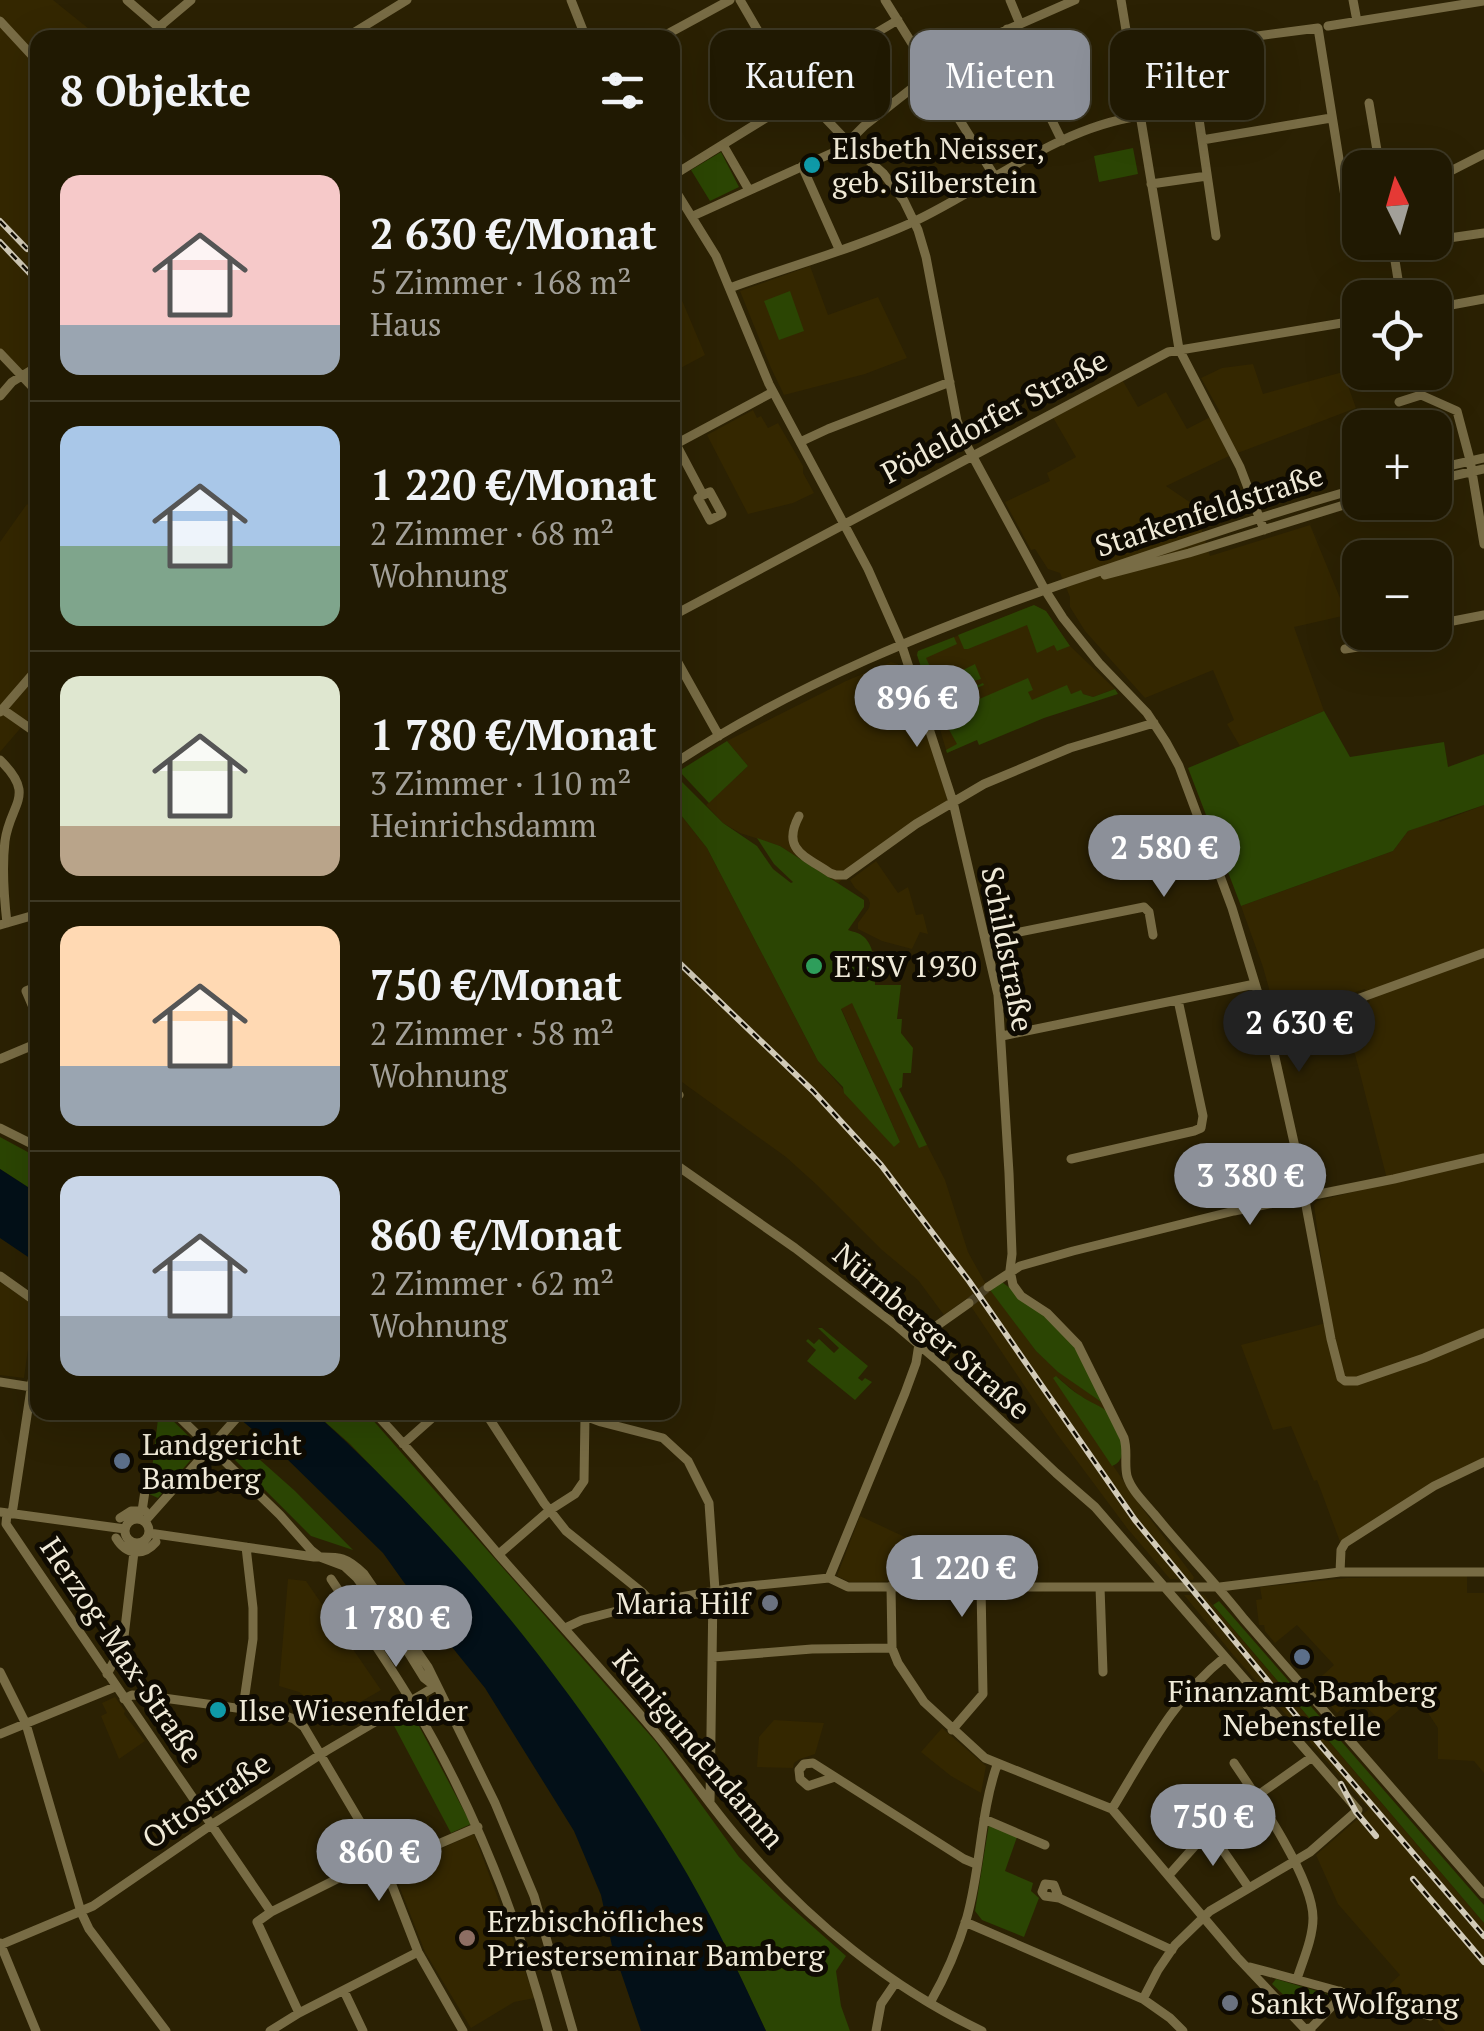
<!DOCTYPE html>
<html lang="de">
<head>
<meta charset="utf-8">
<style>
  :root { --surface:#201902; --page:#28220c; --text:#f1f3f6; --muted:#a2a099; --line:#3d3824; --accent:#8c9099 }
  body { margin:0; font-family:"PT Serif",serif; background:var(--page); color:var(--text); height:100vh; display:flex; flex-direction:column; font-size:38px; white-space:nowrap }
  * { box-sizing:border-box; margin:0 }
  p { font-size:32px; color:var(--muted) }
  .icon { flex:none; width:55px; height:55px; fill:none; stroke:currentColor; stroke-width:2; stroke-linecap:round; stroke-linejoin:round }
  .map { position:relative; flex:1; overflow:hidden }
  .details { position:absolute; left:30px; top:30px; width:650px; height:1390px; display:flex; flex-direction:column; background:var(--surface); border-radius:20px; box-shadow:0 10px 40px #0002,0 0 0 2px var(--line) }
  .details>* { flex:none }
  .banner { position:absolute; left:710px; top:30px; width:622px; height:90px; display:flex; gap:20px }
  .needle { width:65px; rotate:355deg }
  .tools { position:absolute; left:1342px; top:150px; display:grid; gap:20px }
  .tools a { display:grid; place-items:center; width:110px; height:110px; border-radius:20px; background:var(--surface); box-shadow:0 10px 40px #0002,0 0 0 2px var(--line); font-size:50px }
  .price { position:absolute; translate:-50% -85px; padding:0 22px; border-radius:35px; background:var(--accent); color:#fff; font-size:32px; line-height:65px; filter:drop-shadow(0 2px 5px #0008) }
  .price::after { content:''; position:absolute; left:50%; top:60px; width:30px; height:22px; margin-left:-15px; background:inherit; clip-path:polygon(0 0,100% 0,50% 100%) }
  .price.on { background:#222; color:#fff }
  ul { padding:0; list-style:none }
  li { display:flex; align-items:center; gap:30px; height:250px; padding:0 30px }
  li+li { border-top:2px solid var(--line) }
  li span { display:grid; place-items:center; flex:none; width:280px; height:200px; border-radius:20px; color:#555 }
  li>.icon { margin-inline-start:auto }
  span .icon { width:120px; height:120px; fill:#fffc; stroke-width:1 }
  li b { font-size:42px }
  h2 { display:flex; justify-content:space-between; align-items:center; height:120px; padding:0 30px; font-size:42px }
  .tag { padding:0 35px; border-radius:20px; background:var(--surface); box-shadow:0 10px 40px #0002,0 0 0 2px var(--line); font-size:35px; line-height:90px }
  .tag.on { background:var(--accent); color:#fff }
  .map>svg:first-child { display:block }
</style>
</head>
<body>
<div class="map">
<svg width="1484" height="2031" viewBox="0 0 1484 2031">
  <rect width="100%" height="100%" fill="#2b2103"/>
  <path fill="#342700" d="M0 0H53L99 37 38 38 37 396 0 355Z
    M810 266 828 315 878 297 907 358 865 374 784 395 771 368 740 291Z
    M673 279 705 355 673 372H672Z
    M1253 364 1263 394 1343 372 1356 408 1227 457 1166 486 1194 505 1210 556 1310 525 1347 615 1294 627 1324 711 1240 746 1227 724 1234 720 1213 670 1145 698 1085 631 1070 607V597L1060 573 1048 569 1035 549 1031 550 1005 502 1050 481 1047 473 1076 457 1051 414 1120 376 1138 407 1166 392 1187 429 1220 412 1201 378 1222 368Z
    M753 410 757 418 761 416 768 428 778 423 803 466V473L814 493 793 503 748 514 707 435Z
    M27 504 38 512 37 709 0 752V542Z
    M1034 605 1046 611 1070 646 1115 689 1093 697 1083 694 1080 691 973 729 977 739 947 753 917 652Z
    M891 662 898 664 929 742 948 801 883 847 838 883 780 846 740 833 723 823 706 805 748 766 727 741 846 681Z
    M673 805 707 848 818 1061 894 1146 900 1142 841 1008 852 1002 919 1147 927 1145 945 1180 968 1252 984 1281 1036 1351 1059 1372 1107 1406 1110 1413 1080 1396 1057 1377 1054 1378 1139 1504 1194 1577 1193 1580 1170 1579 1127 1528 1057 1434 966 1299 944 1315 918 1280 882 1250 817 1185 786 1157 675 1077 673 1079Z
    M1484 805V1464L1442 1486 1342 1547 1317 1480 1314 1481 1291 1426 1273 1430 1241 1345 1330 1322 1314 1205 1317 1201 1388 1183 1344 1011 1370 1002 1365 989 1277 1017 1263 967 1241 906 1393 851 1408 831 1438 819 1440 822Z
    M876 861 898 893 908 887 916 915 923 914 928 934 920 932 912 949 882 941 858 929V923L869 908 870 903 868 898 855 888 850 880Z
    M0 1282 34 1305 24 1378 0 1375Z
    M860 1516 924 1546V1581L850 1582 837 1576Z
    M1467 1576V1593H1484V1773L1474 1761 1438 1759V1728L1416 1695 1383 1724 1357 1697 1337 1713 1312 1685 1334 1665 1297 1625 1275 1643 1265 1631 1264 1625H1259L1256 1600 1262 1599 1260 1587 1347 1578Z
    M288 1579 306 1581 381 1690 329 1720 321 1709 299 1692 279 1686Z
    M1184 1595H1204L1484 1923V2031H1445L1438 2023 1440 2011 1386 1998 1390 1984 1400 1975 1338 1904 1316 1855 1369 1809 1235 1657Z
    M115 1697 125 1711 124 1714 145 1741 119 1759 101 1716 107 1713 102 1703Z
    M774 1720 824 1723 815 1754 800 1759 794 1763 793 1768 757 1767 759 1737Z
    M942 1728 986 1766 981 1793 951 1776 921 1752Z
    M474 1834 535 1998 514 2002 471 2028 425 1952 393 1870Z"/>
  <path fill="#2b4503" d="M1133 148 1138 174 1099 182 1094 156Z
    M721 152 739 187 710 201 691 170Z
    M790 291 804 331 779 340 764 301Z
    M1034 605 1046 611 1070 646 1057 651 1054 645 1037 653 1027 625 968 649H964L958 635Z
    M954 637 957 644 926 658 932 671H934L937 676 952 669 955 674 975 664 981 679 966 683 969 689 983 683 984 685 972 690 977 700 1028 678 1033 690 1028 692 1032 700 1067 685 1071 694 1081 690 1083 694 1093 697 1115 689 1118 694 1044 718 979 745 977 740 947 753 946 750 957 744 947 726 941 727 917 655 918 651Z
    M1324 711 1350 757 1444 742 1448 767 1484 754V805L1408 831 1393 851 1241 906 1188 768Z
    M727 741 748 766 709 803 679 771Z
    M674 774 723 823 757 846 773 869 791 883 793 882 774 864 757 838 780 846 864 900V907L848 930C854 932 860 933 864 937 876 948 875 970 875 985H901L897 1019H902L901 1033 913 1048 911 1073H903L902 1087 899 1089 927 1145 919 1148 852 1003 841 1009 900 1142 894 1147 844 1093 843 1087 818 1061 707 848 673 805Z
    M0 1137 37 1157V1193L0 1169Z
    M1002 1282 1049 1318 1077 1347 1107 1406 1058 1372 1036 1351 990 1290Z
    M818 1328H822L868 1366 858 1378 862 1381 865 1378 872 1382 855 1400 807 1361 816 1350 806 1341 808 1339 814 1344 819 1339 834 1353 839 1348Z
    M1056 1376C1064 1383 1072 1391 1081 1396 1089 1402 1102 1406 1109 1413 1121 1424 1132 1459 1112 1466L1053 1378Z
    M315 1413H366L371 1418 656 1742 739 1857 784 1901 846 1956 836 1971 841 2006 850 2031H766L731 1957 420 1517 350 1444Z
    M167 1415 201 1448 158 1498 149 1494 158 1419Z
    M231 1434 295 1491 353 1550 311 1536 225 1450V1442Z
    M1219 1601 1484 1905V1923L1213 1605Z
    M410 1709 471 1824 451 1833 391 1720Z
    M989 1824 1017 1837 1005 1871 1033 1883 1031 1891 1039 1898 1024 1937 982 1920 975 1911Z
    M1276 1979 1327 1994 1330 1998 1312 2017 1308 2018 1272 1984Z"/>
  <path fill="#031018" d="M0 1169 37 1193V1263L0 1238Z
    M233 1413H315C456 1540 577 1692 676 1855 710 1911 738 1971 766 2031H641L612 1946 601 1895 574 1831 485 1688 435 1626 383 1553 284 1456Z"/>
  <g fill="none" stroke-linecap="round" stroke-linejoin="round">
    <path stroke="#493f23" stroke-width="9" stroke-dasharray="9 4.5" stroke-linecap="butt" d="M969 1303 988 1287"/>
    <path stroke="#786c45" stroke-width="9" d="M127 0 171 38
      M571 0 586 38
      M740 0 772 55 803 95 848 142 883 173 904 201 918 230 926 257 957 421 966 444 1045 590 1063 618 1099 663 1147 713 1166 742 1179 766 1232 908 1268 1026 1295 1147 1331 1339 1341 1378 1345 1381H1357L1424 1358 1484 1333
      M885 0 995 177
      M1010 0 1020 24
      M1121 0 1179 349 1240 467 1264 530
      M1353 0 1356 16
      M0 21 38 62
      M1328 26 1484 1
      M159 27 191 0
      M1007 29 1062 141
      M345 38 407 0
      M660 38 730 0
      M1182 41 1189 99 1199 119 1216 236
      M1129 48 1182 41 1242 38 1318 28 1347 209
      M793 82 898 20
      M1369 103 1380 168
      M1202 140 1331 118
      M723 145 749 190
      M802 166 839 249
      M672 176 803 95
      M1435 179 1484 154
      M1151 184 1207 176
      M672 185 716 256 769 384 868 569 902 646 953 802 998 995 1009 1173 1012 1254 1010 1270 1013 1285 1021 1296 1047 1313 1078 1345 1124 1438C1128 1451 1124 1463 1127 1476 1131 1490 1144 1502 1154 1514 1183 1550 1216 1583 1244 1619L1484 1894
      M693 216 832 153 848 142 864 126 930 74 995 35 1075 0
      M1435 240 1484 233
      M1392 242 1401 298
      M1393 247 1419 242
      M730 288C790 266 853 249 911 223 987 188 1055 128 1140 116
      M1435 308 1484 299
      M0 353 38 393
      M0 396 12 382 38 366
      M1399 402 1421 395 1457 411 1470 460 1484 544
      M800 442 828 429 950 382
      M676 444 703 495 698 498 710 520 722 514 710 492 703 495
      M674 445 773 392
      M1435 469 1484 458
      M1435 480 1484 469
      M1105 575 1189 553 1360 500
      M672 616 1168 352 1360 320
      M1435 630 1448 622 1484 615
      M1345 649 1422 637 1431 632
      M672 652 719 736
      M2 709 38 734
      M0 712 38 668
      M0 760C37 796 10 803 5 841 2 867 4 897 7 923
      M672 765C794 684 934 628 1071 581 1167 549 1263 515 1360 488
      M799 816C781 850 805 856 830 873L836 875H845L916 824 984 784 1070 748 1154 723
      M0 925 38 914
      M985 939 1144 907 1149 912 1153 935
      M38 986 26 991 38 1019
      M1268 1026 1338 1006 1484 953
      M1002 1036 1255 984
      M0 1059 38 1043
      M672 1087 679 1095 672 1103
      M0 1128 38 1147
      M1071 1159 1194 1131 1201 1128 1203 1116 1178 1000
      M672 1162 795 1248 897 1326 938 1361 1056 1473 1095 1507 1358 1810 1310 1852 1210 1911 1175 1945 1158 1970 1143 1999
      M0 1276 38 1303
      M988 1287 1020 1266 1073 1251 1234 1211 1394 1179 1484 1158
      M919 1344 935 1327 969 1303
      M0 1382 38 1388
      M174 1412 280 1515 311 1550 320 1557 344 1566 357 1578 390 1623 424 1678 433 1685
      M374 1412C418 1458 458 1507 499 1555 551 1614 604 1672 655 1732 686 1769 712 1809 744 1845 809 1921 891 1988 982 2031
      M485 1412 544 1503 566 1531 643 1593 651 1602
      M582 1412 585 1416 601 1422 663 1438 688 1461 709 1503 715 1590
      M403 1444 439 1412
      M142 1511 145 1491
      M0 1512 125 1529
      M7 1513 6 1524 33 1564 271 1912
      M12 1514 38 1343
      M120 1518 131 1511H145
      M125 1531a12 12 0 1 1 24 0a12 12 0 1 1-24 0Z
      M145 1521 242 1412
      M149 1533 314 1557C338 1557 345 1555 364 1574L428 1667 495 1803 534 1896 573 2031
      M116 1538C126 1555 143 1557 156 1542
      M499 1554 550 1510 575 1494 584 1481 585 1416
      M1340 1572 1341 1550 1345 1543 1434 1486 1484 1462
      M829 1578 905 1393 916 1363 919 1344
      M331 1579C358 1620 386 1659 411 1701 473 1804 517 1915 548 2031
      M891 1586 892 1648 898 1663 924 1702 985 1758 1112 1809 1237 1957 1305 2029 1309 2028 1311 2031
      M1100 1587 1103 1672
      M565 1628 582 1620 651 1602 739 1587 829 1578 848 1587H1220L1340 1572H1484
      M713 1657 812 1649 892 1648
      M0 1672 26 1724 81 1912 89 1929 166 2031
      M107 1674 123 1645 134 1552
      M124 1699 132 1695 149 1696 280 1714 294 1719 304 1727 381 1857 418 1952 463 2031
      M243 1708 253 1639V1608L246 1547
      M952 1730 983 1694 981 1587
      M0 1734 115 1687
      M1234 1763C1257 1797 1313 1878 1313 1918 1313 1938 1303 1960 1297 1979
      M835 1777 808 1786 800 1779 799 1770 804 1764 813 1763 964 1859 976 1864
      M710 1803 713 1591
      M1112 1809C1145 1755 1174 1697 1225 1657
      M984 1819 1045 1845
      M1209 1830 1249 1888
      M385 1867 478 1827
      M1169 1875 1209 1830 1312 1757
      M1059 1898 1054 1885 1045 1884 1042 1892 1045 1896 1059 1898 1172 1950
      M965 1922 1143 1999 1170 2018 1183 2031
      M0 1943 36 2031
      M0 1945 93 1906 211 1825 326 1751 436 1686
      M1250 1967 1430 2016
      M344 1991 363 2031
      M930 2003C945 1977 958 1947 967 1917 981 1867 980 1814 997 1765
      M299 2013 257 1922 271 1912 381 1857
      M1310 2029 1337 2001 1340 1991
      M270 2031 299 2013 418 1952
      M876 2031 881 2004 896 1982"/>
    <defs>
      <path id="rail" d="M0 221 27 249
        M0 242 38 282
        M672 956 813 1091 881 1165 969 1281 1135 1520 1322 1747 1484 1936
        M1341 1784 1356 1812 1376 1836
        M1413 1879 1484 1962"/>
    </defs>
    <use href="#rail" stroke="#d1cab7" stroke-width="6"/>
    <use href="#rail" stroke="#0f0b02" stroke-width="2.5" stroke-dasharray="8" stroke-linecap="butt"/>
  </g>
  <g fill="#0f9aa8" stroke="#0f0b02" stroke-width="4">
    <circle cx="812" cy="165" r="10"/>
    <circle cx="218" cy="1710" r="10"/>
  </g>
  <circle fill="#2e9e5b" stroke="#0f0b02" stroke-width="4" cx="814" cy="966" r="10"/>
  <g fill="#5c6f8a" stroke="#0f0b02" stroke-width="4">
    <circle cx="122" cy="1461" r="10"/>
    <circle cx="1302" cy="1657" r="10"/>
  </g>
  <g fill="#6b7280" stroke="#0f0b02" stroke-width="4">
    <circle cx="770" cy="1603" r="10"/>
    <circle cx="1230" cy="2003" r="10"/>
  </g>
  <circle fill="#8d6e63" stroke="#0f0b02" stroke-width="4" cx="467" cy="1938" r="10"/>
  <g text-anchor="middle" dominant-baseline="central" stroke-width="10" stroke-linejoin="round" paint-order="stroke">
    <g font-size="30" fill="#f0ead8" stroke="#0f0b02" text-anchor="start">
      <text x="832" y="148">Elsbeth Neisser,<tspan x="832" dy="34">geb. Silberstein</tspan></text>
      <text x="834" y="966">ETSV 1930</text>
      <text x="142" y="1444">Landgericht<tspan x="142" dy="34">Bamberg</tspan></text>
      <text x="750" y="1603" text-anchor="end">Maria Hilf</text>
      <text x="1302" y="1691" text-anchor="middle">Finanzamt Bamberg<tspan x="1302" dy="34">Nebenstelle</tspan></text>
      <text x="238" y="1710">Ilse Wiesenfelder</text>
      <text x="487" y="1921">Erzbischöfliches<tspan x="487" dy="34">Priesterseminar Bamberg</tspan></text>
      <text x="1250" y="2003">Sankt Wolfgang</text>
    </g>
    <g font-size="30" fill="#f0ead8" stroke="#0f0b02">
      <text transform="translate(994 416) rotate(-28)">Pödeldorfer Straße</text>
      <text transform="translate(1209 510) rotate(-18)">Starkenfeldstraße</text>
      <text transform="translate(1008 949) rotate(79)">Schildstraße</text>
      <text transform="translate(932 1331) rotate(41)">Nürnberger Straße</text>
      <text transform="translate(122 1650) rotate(56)">Herzog-Max-Straße</text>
      <text transform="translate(699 1749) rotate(50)">Kunigundendamm</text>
      <text transform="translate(206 1800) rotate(-34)">Ottostraße</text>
    </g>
  </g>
</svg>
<div class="tools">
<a><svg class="needle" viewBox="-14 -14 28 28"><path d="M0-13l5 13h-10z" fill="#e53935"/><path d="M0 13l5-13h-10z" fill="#a2a099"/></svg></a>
<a><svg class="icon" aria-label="locate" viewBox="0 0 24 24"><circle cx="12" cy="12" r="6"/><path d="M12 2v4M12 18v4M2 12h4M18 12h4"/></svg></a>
<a>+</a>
<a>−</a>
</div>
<b class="price" style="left:917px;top:750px">896 €</b>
<b class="price" style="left:1164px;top:900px">2 580 €</b>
<b class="price on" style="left:1299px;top:1075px">2 630 €</b>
<b class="price" style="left:1250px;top:1228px">3 380 €</b>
<b class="price" style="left:962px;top:1620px">1 220 €</b>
<b class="price" style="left:396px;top:1670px">1 780 €</b>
<b class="price" style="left:1213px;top:1869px">750 €</b>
<b class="price" style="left:379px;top:1904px">860 €</b>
<div class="banner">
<a class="tag">Kaufen</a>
<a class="tag on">Mieten</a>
<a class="tag">Filter</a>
</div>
<section class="details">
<h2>8 Objekte<svg class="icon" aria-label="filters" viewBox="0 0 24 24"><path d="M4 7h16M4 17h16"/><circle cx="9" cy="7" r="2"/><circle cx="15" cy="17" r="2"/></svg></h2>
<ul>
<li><span style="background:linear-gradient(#f6c9c9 75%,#9aa5b1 0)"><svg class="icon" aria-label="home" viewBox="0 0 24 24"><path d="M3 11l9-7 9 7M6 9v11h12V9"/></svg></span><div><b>2 630 €/Monat</b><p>5 Zimmer · 168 m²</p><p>Haus</p></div></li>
<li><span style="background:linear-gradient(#a9c7e8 60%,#7fa58c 0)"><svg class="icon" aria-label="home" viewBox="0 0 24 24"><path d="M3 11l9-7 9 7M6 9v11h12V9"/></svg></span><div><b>1 220 €/Monat</b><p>2 Zimmer · 68 m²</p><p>Wohnung</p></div></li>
<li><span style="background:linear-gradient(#dfe7d0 75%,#b9a48a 0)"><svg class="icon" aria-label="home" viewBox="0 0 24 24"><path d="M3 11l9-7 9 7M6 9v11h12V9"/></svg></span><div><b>1 780 €/Monat</b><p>3 Zimmer · 110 m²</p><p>Heinrichsdamm</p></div></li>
<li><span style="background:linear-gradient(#ffd9b3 70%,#9aa5b1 0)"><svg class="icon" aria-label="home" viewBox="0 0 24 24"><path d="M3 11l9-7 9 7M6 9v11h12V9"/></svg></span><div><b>750 €/Monat</b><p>2 Zimmer · 58 m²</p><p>Wohnung</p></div></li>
<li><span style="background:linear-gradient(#c9d6e8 70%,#9aa5b1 0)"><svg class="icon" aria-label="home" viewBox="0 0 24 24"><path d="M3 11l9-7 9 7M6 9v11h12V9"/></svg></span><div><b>860 €/Monat</b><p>2 Zimmer · 62 m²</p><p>Wohnung</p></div></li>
</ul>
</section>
</div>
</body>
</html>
